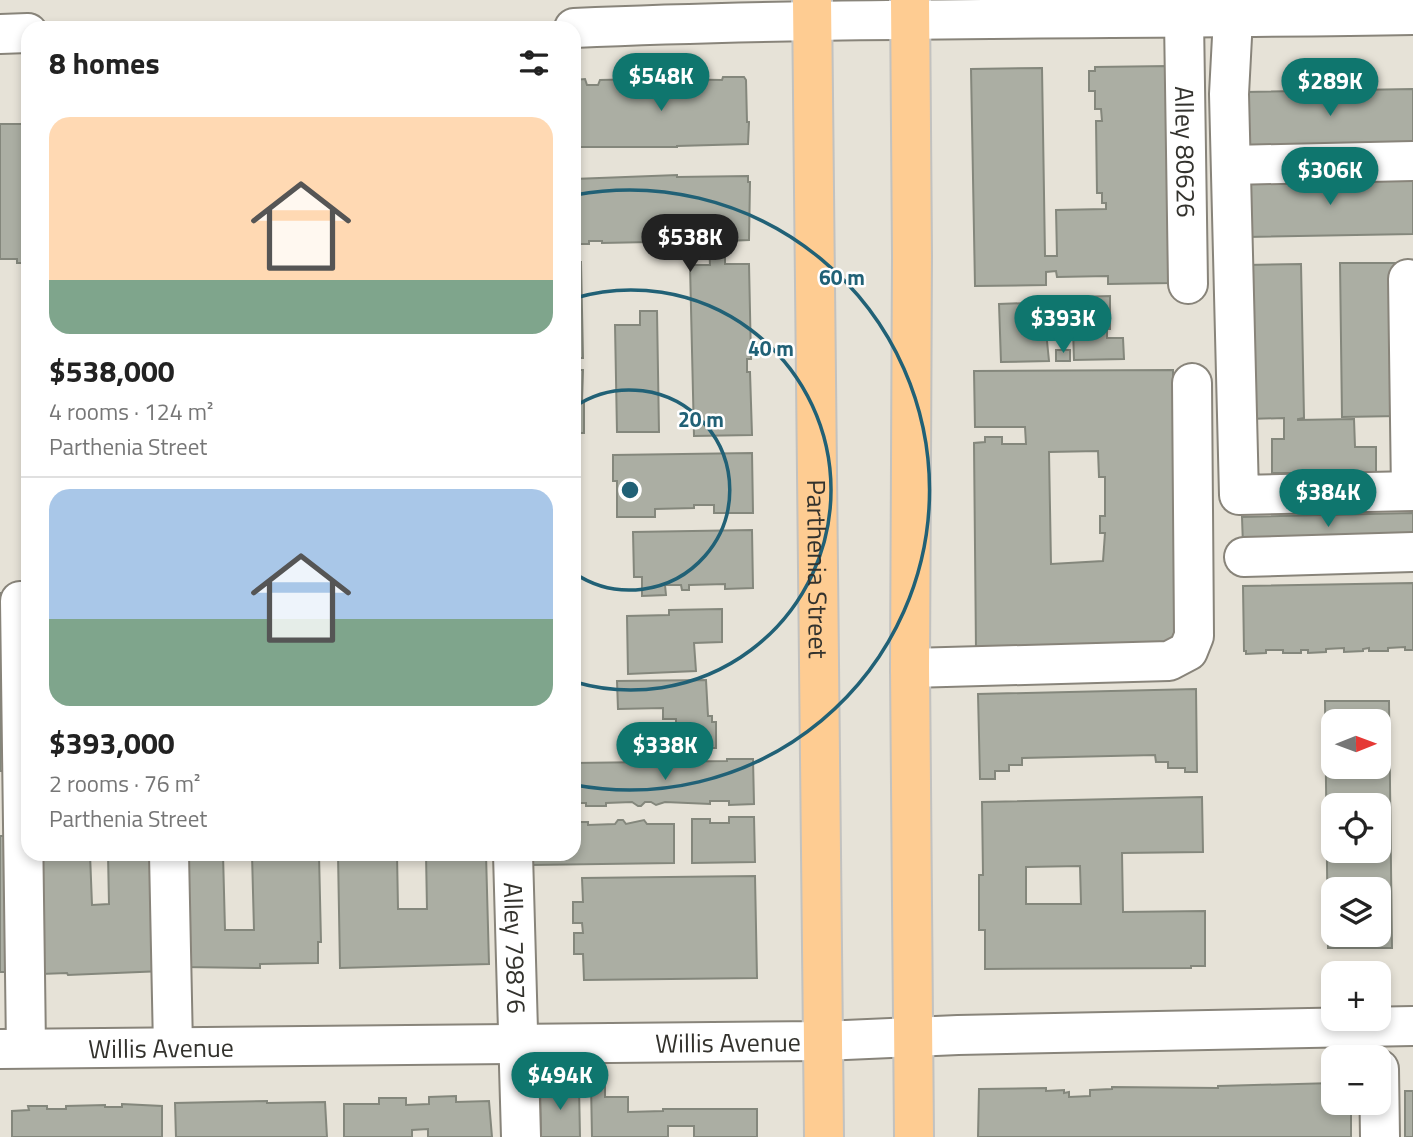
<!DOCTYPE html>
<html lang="en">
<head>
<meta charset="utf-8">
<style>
  :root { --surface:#fff; --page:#f6f6f6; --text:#222; --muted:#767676; --line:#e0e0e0; --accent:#0f766e }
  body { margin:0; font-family:"Titillium Web",sans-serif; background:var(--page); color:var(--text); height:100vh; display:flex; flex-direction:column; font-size:26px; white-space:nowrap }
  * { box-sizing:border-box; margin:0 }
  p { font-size:23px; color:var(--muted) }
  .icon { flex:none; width:38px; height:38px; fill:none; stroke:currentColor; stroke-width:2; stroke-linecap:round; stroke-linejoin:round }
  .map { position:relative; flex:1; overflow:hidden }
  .sheet { position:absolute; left:21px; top:21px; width:560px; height:840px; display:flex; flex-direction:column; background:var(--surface); border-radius:21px; box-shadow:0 4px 10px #0003 }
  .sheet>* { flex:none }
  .needle { width:46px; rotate:89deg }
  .buttons { position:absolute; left:1321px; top:709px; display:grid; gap:14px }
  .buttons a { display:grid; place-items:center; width:70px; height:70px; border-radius:14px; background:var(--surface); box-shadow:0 4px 10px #0003; font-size:35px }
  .price { position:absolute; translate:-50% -60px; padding:0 16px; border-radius:24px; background:var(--accent); color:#fff; font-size:23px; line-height:46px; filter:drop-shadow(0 2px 4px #0008) }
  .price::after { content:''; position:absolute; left:50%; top:42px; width:21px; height:16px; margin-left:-10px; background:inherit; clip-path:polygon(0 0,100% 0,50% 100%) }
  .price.on { background:#222; color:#fff }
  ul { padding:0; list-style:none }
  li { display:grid; align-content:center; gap:14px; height:371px; padding:0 28px }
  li+li { border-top:2px solid var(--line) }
  li span { display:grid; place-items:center; height:217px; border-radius:21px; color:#555 }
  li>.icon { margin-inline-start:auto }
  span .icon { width:126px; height:126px; fill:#fffc; stroke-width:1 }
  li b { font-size:30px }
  h2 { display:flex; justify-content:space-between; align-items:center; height:84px; padding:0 28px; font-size:30px }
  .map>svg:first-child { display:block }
</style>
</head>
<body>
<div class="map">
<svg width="1413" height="1137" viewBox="0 0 1413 1137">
  <rect width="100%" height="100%" fill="#e6e2d7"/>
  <path fill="#abaea3" stroke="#84877c" stroke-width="2" fill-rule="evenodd" d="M1168 66 1172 283 1108 284V276L1057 277 1056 271 1046 272V285L975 286 971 69 1042 68 1045 256H1057L1056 210 1106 209V203H1102V193H1097L1096 121H1102L1101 109H1095V91H1089V71H1095V67Z
    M723 77H744L746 80 747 122H749L748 144 677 146V147H574V80L585 79 587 85H598L600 80 645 79 647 84H659L661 79 722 80Z
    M1413 89V145L1247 148 1246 92Z
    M0 124H28V263H17V259H0Z
    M677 175V177L748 176V182H750L749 240 725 241V264H749L751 359H747V372H750L752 435 694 436 690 265H710L709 241 662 242V239H650V242L602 243V241H589V244H574V179Z
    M1413 177V234L1248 237 1247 180Z
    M574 262H581L583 358H579V370H583L582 402H584V433H574Z
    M1340 263H1396L1398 416 1342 417Z
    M1301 264 1304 418 1298 419V420L1354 419 1355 447H1376V472H1354V476L1293 477V473H1272V439H1284V418L1248 419 1246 265Z
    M1110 296V329H1107V338H1123L1124 359 1074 360 1072 297Z
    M1054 302V321H1045L1049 361 1001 362 999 304Z
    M640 311H657L659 432H617L615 325H640Z
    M1056 350H1070V361H1056Z
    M1173 370 1175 648 976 650 974 443 985 442V437H1002V444H1026L1025 427H975L974 371ZM1098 451 1099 477H1105V516H1100V533H1105L1103 561 1051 564 1049 452Z
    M752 453 753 513H714V505H694V508L655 509V517H617V481H613V455Z
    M1413 513V542L1243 546 1242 517Z
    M752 530 753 588 725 589V584L689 585V590H682L681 585H665L666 595 642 596V577H634L633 532Z
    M1413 583V650H1405V647L1388 648V651H1369V648L1363 649V651L1344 652V648L1326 649V652L1308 653V650H1301V653H1283V650H1266V653L1246 654V651H1244L1243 586Z
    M0 592 4 771H0Z
    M722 609V642L694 643 696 671 628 674 627 616 669 615V610Z
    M706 680 708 716H712V722H716V748H676V719H663V708L618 709 617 681Z
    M1196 689 1197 772H1185V768H1168V762H1156L1155 755 1022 758V765H1009V771H995V779H980L978 694Z
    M1325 701H1389L1392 948H1328ZM1334 721H1379V766H1334ZM1334 805H1379V850H1334ZM1334 889H1379V934H1334Z
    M727 759H753L754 804 729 805V801H710V804L665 802 656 805 651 802H645L641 806H638L632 802 606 803V806H586V803H574V763L727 761Z
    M1202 797 1203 852 1122 853 1123 912 1205 911V966H1191V968L985 969V930H979V875H983L982 802ZM1080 866 1081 904H1026V867Z
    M729 817H754L755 862 692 863V819H710V823H729Z
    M618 820H623L626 824 644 820 647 824H674V863L530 865V854H574V822H588V825L615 824Z
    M0 836H6L9 972H0Z
    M38 854H90L92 905 109 904 108 854H160L163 971 68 975 67 973 41 974Z
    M177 854H223L225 930H254L252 854H319L321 942H318V963L260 964V968L182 967Z
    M338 854H397L398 909H427L426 854H486L489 964 340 968Z
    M755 876 757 978 584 980 583 954H574V933H583L582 923H573V902H583L582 878Z
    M1334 1083V1102H1351V1137H978L979 1089 1046 1088V1091L1064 1090V1093L1069 1092V1097L1090 1096V1090L1112 1089V1087L1218 1088V1086Z
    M591 1084H605V1097H628V1112L663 1111V1109H757V1137H694V1126H668V1137H592Z
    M579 1086 580 1137H541L540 1087Z
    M1405 1091H1413V1137H1405Z
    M456 1096V1102L489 1101 492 1137H428V1129L412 1130V1137H344V1104H379V1098H406V1105L429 1104V1097Z
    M267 1101V1103L325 1102 327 1137H176L175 1103Z
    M122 1104 162 1106V1137H12V1111L29 1110 28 1106H47V1109H66V1106L105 1105V1107H122Z"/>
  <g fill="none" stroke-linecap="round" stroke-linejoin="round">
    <defs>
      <g id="minor">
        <path d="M1233 18 1229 94 1239 495 1413 491"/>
        <path id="s1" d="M1184 19 1188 284"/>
        <path d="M574 28C854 16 1133 20 1413 15"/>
        <path d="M0 34 28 33"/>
        <path d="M1231 165 1413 161"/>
        <path d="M1408 279 1411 491"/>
        <path d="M1244 557 1413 552"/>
        <path d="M910 668 1169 661 1188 651 1194 636 1192 383"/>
        <path d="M169 854 173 1047"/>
        <path id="s2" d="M513 854 521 1137"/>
        <path d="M26 1048 20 601H28"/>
        <path id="s3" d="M0 1049 823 1041 958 1035 1413 1026"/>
        <path d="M1379 1069 1380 1137"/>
      </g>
      <g id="major">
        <path id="s4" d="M812 0 824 1137"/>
        <path d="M910 0 912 256 910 668 914 1137"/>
      </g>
    </defs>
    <use href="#minor" stroke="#88847a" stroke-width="42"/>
    <use href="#major" stroke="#c2c2c0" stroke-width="42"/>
    <use href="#minor" stroke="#fff" stroke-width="38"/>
    <use href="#major" stroke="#fecc92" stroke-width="38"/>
  </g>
  <g fill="none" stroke="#216176" stroke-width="3.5">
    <path d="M574 407A100 100 0 1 1 574 573"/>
    <path d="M575 298A200 200 0 1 1 575 682"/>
    <path d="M575 195A300 300 0 1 1 575 785"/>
  </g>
  <g text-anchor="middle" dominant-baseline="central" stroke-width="5" stroke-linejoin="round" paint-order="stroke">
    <g font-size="26" fill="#33322d" stroke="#fff">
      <text stroke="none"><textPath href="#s1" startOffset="133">Alley 80626</textPath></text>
      <text stroke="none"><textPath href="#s4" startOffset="569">Parthenia Street</textPath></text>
      <text stroke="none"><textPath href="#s2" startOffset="94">Alley 79876</textPath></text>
      <text stroke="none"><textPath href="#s3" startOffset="728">Willis Avenue</textPath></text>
      <text stroke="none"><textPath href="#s3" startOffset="161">Willis Avenue</textPath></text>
    </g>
  </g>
  <circle cx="630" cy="490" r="10" fill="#216176" stroke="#fff" stroke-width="3.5"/>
  <g font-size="21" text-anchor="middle" font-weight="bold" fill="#216176" stroke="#fff" stroke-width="5" stroke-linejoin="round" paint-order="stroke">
    <text x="842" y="285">60 m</text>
    <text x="771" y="356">40 m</text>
    <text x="701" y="427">20 m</text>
  </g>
</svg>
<div class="buttons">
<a><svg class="needle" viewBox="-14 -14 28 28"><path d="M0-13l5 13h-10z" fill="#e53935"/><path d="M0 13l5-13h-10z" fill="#767676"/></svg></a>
<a><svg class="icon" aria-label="locate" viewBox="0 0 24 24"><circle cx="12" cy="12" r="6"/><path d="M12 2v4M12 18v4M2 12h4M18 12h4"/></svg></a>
<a><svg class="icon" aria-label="layers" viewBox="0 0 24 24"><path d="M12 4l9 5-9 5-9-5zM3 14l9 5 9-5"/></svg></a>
<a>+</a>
<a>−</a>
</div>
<b class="price" style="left:661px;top:113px">$548K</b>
<b class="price" style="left:1330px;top:118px">$289K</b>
<b class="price" style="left:1330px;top:207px">$306K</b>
<b class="price on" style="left:690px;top:274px">$538K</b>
<b class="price" style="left:1063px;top:355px">$393K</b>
<b class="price" style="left:1328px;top:529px">$384K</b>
<b class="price" style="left:665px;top:782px">$338K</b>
<b class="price" style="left:560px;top:1112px">$494K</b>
<section class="sheet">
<h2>8 homes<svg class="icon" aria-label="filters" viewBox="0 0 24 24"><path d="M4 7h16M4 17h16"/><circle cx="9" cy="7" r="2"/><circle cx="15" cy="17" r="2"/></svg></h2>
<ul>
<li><span style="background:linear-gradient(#ffd9b3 75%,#7fa58c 0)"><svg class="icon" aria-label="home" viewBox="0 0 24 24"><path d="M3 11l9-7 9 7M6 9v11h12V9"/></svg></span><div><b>$538,000</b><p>4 rooms · 124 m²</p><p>Parthenia Street</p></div></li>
<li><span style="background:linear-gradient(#a9c7e8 60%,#7fa58c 0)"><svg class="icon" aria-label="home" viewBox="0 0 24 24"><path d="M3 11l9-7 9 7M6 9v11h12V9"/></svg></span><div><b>$393,000</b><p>2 rooms · 76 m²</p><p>Parthenia Street</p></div></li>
</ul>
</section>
</div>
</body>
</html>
